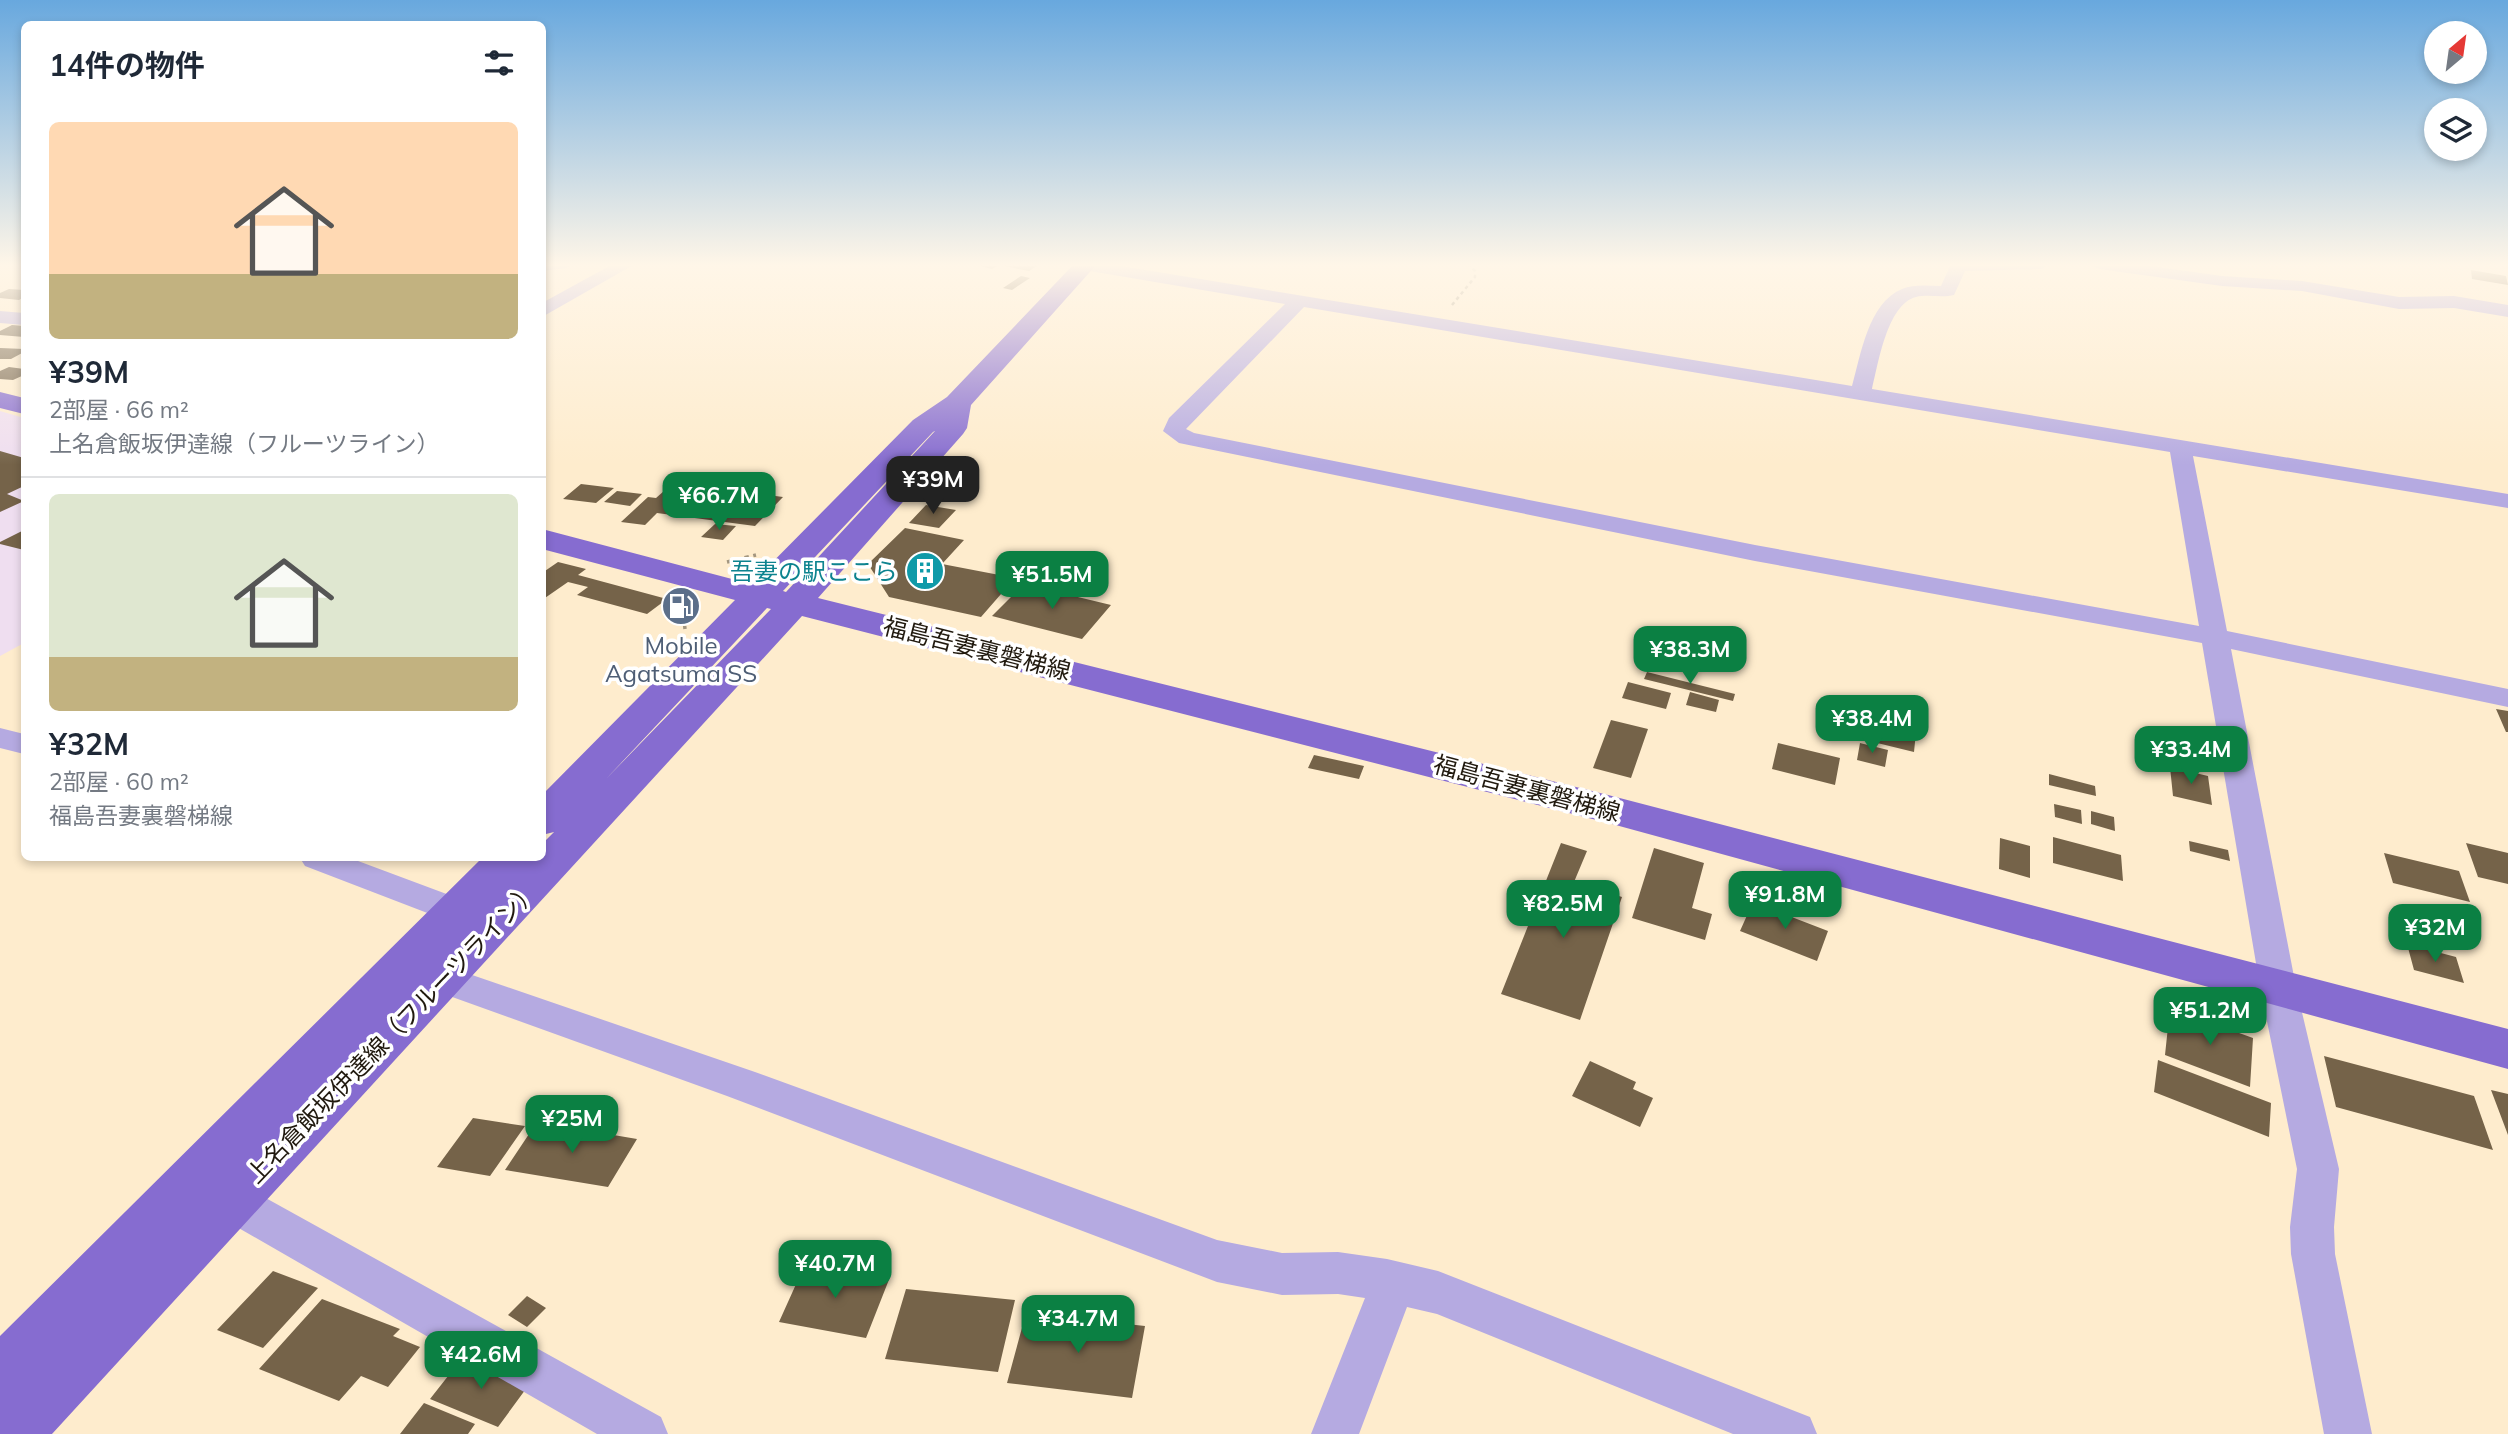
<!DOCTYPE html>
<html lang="ja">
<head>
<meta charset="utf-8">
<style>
  :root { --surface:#fff; --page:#f6f6f7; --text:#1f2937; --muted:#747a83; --line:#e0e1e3; --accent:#0b8043 }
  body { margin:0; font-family:Mulish,"Noto Sans JP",sans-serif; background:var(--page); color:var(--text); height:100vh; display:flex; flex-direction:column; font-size:26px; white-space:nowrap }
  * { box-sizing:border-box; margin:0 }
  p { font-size:23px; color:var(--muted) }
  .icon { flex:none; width:38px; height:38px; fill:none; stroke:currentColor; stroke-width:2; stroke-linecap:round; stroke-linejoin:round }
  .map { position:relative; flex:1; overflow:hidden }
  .sheet { position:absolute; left:21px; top:21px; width:525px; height:840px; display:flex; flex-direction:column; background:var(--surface); border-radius:10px; box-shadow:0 4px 10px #0003 }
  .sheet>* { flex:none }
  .needle { width:46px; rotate:29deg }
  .tools { position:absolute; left:2424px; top:21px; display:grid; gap:14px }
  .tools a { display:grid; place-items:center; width:63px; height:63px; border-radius:50%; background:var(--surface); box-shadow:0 4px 10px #0003; font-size:35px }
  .price { position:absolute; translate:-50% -60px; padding:0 16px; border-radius:14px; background:var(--accent); color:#fff; font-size:23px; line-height:46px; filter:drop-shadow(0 2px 4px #0008) }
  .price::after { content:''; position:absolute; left:50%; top:42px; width:21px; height:16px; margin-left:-10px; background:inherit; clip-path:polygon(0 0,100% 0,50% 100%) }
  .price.on { background:#222; color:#fff }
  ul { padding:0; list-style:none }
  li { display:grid; align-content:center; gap:14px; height:371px; padding:0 28px }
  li+li { border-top:2px solid var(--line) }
  li span { display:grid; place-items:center; height:217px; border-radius:10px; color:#555 }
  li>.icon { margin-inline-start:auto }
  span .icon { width:126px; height:126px; fill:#fffc; stroke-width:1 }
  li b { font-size:30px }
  h2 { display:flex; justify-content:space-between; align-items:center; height:84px; padding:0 28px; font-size:30px }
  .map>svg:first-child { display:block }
</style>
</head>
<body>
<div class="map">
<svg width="2508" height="1434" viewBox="0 0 2508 1434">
  <rect width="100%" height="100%" fill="#feeccd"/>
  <path fill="#efdef0" d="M0 411 24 418V513L22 514 24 515V643L0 656Z"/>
  <path fill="#756349" d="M972 264H1040L1029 271 999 265 992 269Z
    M2471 270 2506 276 2508 285 2472 279Z
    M1021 276 1030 278 1012 290 1003 288Z
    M9 289 24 290V297L19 300 0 298V293Z
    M12 325 24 326V337L0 335V331Z
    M0 348 24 349V352L11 359H0Z
    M9 367 24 369V375L13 380 0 379V371Z
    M0 451 24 458V486L7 494 24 501 0 512Z
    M673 483 783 497 755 526 657 513 645 525 621 522 648 497 656 498Z
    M581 484 614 488 596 503 563 499Z
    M617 491 642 494 630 506 604 502Z
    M926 505 956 510 939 528 909 523Z
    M715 524 736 526 723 540 701 537Z
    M905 528 964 540 942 564 1015 578 981 617 889 597 868 564Z
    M24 530V550L0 544V542Z
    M558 562 586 569 578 575 667 599 647 614 577 595 588 587 568 582 542 600V573Z
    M1024 584 1111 605 1082 639 992 616Z
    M1647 672 1735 694 1733 701 1644 679Z
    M1628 682 1671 693 1666 709 1622 698Z
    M1690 692 1719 700 1716 712 1686 705Z
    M2496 709 2508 711V732H2506Z
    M1611 720 1648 729 1631 778 1593 768Z
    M1868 720 1916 732 1914 752 1865 740Z
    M1778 743 1840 758 1835 785 1772 769Z
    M1860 743 1888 750 1885 767 1857 760Z
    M1314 755 1364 766 1359 779 1308 768Z
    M2170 767 2208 776 2212 805 2173 796Z
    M2049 774 2095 786 2096 796 2049 785Z
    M2054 804 2081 810 2082 824 2055 817Z
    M2091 811 2114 817 2115 831 2091 824Z
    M2053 837 2121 855 2123 881 2053 863Z
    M2000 838 2030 846V878L1999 869Z
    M2189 841 2228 850 2230 861 2190 851Z
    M1561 843 1587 851 1574 882 1622 897 1580 1020 1501 994Z
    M2466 843 2508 853V884L2478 877Z
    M1654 848 1704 863 1692 908 1712 914 1705 940 1632 918Z
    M2384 853 2459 871 2470 902 2393 883Z
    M1753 902 1828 931 1817 961 1740 931Z
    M2407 944 2456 957 2464 983 2414 970Z
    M2170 1008 2253 1038 2250 1087 2165 1055Z
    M2324 1056 2474 1096 2493 1150 2336 1107Z
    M2158 1060 2271 1103 2269 1137 2154 1092Z
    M1590 1061 1636 1082 1633 1089 1653 1098 1640 1127 1572 1096Z
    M2491 1090 2508 1094V1135Z
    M473 1118 525 1126 490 1176 437 1167Z
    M537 1122 637 1139 608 1187 505 1170Z
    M806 1262 890 1277 866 1338 779 1322Z
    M273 1271 318 1288 263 1348 217 1330Z
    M906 1289 1015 1300 998 1372 885 1359Z
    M527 1296 546 1308 527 1327 508 1315Z
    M322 1299 400 1329 393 1336 420 1347 388 1387 361 1376 339 1401 259 1369Z
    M1026 1313 1145 1326 1132 1398 1007 1383Z
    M463 1357 531 1382 498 1427 430 1399Z
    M424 1403 475 1424 468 1434H400Z"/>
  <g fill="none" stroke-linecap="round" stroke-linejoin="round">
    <path stroke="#a3967f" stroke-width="2.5" stroke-dasharray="3.5 3.5" stroke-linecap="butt" d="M1452 305 1475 277V271L1468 264"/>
    <path stroke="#a3967f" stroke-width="3.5" stroke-dasharray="4.5 4.5" stroke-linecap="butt" d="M727 562 756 555
      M682 599 685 629"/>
    <path fill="#b5aae1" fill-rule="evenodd" d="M542 264H570L567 268 542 271Z
      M613 264H635L542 317V303Z
      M1069 264H1109L1852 386C1861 355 1868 303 1902 289 1914 284 1928 286 1941 286L1951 264H2050L2041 269 1965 271 1954 295C1942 298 1928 294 1916 297 1887 304 1878 365 1872 389L2508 494V508L2193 456 2227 631 2508 689V707L2231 649 2296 987 2339 1169 2334 1227 2335 1254 2372 1434H2324L2291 1254 2290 1227 2297 1169 2260 987 2202 643 1755 561 1179 443 1163 431 1169 418 1285 304 1078 269ZM1304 307 2170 452 2199 626 1755 545 1194 433 1186 429Z
      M2090 264H2136L2222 276 2302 281 2399 297 2454 296 2508 305V317L2454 308 2399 309 2302 291 2222 286 2099 269Z
      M0 311 24 313V325L0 323Z
      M0 728 24 734V754L0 748Z
      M300 858H350L468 902 473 911 468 920 456 924 305 866Z
      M443 965 755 1072 1217 1240 1282 1253 1338 1252 1387 1259 1438 1271 1810 1417 1817 1434H1733L1437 1314 1407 1307 1359 1434H1311L1365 1298 1338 1294 1282 1295 1217 1282 727 1096 430 989 425 979 430 969Z
      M231 1182 246 1187 661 1417 668 1434H597L216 1215 210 1201 216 1187Z"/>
    <path fill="#866cd0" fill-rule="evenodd" d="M1074 264H1097L971 405 967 428 963 434 818 598 1612 796 2508 1029V1069L1612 824 802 616 52 1434H0V1336L482 858H542V844L554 832 542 835V795L735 600 542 549V529L751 584 913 420 947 397ZM935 431 786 592 783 591 933 432ZM767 608 771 609 605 780Z
      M0 392 24 398V414L0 408Z"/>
  </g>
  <linearGradient id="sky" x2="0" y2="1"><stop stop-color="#68a8de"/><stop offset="0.57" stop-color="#fff6e8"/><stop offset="1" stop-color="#fff6e8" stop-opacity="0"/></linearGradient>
  <rect width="2508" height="465" fill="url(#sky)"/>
  <defs>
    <symbol id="building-disc" viewBox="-11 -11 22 22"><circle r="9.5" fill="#0f9aa8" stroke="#fff"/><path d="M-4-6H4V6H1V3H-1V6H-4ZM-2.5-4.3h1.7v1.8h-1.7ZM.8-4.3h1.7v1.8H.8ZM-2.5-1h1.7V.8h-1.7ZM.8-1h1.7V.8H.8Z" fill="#fff"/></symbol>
    <symbol id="fuel-disc" viewBox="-11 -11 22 22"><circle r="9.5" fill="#5c6f8a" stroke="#fff"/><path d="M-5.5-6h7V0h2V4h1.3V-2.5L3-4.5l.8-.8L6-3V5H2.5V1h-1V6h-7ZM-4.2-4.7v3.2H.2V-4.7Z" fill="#fff"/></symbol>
  </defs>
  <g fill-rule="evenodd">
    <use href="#building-disc" x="903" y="549" width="44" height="44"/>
    <use href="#fuel-disc" x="659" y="584" width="44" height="44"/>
  </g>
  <g text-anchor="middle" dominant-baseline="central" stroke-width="7" stroke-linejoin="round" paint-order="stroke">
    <g font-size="24" fill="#0d838f" stroke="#fff" text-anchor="end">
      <text x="898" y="571">吾妻の駅ここら</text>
    </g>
    <g font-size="24" fill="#4e5e75" stroke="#fff">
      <text x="681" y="645">Mobile<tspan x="681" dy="28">Agatsuma SS</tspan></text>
    </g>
    <g font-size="24" fill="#20190e" stroke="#fff">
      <text transform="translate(977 648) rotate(14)">福島吾妻裏磐梯線</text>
      <text transform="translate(1527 788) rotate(15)">福島吾妻裏磐梯線</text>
      <text transform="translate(392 1032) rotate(-46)">上名倉飯坂伊達線（フルーツライン）</text>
    </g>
  </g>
</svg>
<div class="tools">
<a><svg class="needle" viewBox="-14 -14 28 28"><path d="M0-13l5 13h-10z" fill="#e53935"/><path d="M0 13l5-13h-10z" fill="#747a83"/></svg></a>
<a><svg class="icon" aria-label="layers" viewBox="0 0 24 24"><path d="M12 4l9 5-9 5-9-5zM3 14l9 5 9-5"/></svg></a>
</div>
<b class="price on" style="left:933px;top:516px">¥39M</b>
<b class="price" style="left:719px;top:532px">¥66.7M</b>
<b class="price" style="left:1052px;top:611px">¥51.5M</b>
<b class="price" style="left:1690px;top:686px">¥38.3M</b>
<b class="price" style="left:1872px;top:755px">¥38.4M</b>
<b class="price" style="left:2191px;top:786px">¥33.4M</b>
<b class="price" style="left:1785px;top:931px">¥91.8M</b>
<b class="price" style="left:1563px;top:940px">¥82.5M</b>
<b class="price" style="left:2435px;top:964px">¥32M</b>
<b class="price" style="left:2210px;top:1047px">¥51.2M</b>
<b class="price" style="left:572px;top:1155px">¥25M</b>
<b class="price" style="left:835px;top:1300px">¥40.7M</b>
<b class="price" style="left:1078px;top:1355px">¥34.7M</b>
<b class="price" style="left:481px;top:1391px">¥42.6M</b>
<section class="sheet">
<h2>14件の物件<svg class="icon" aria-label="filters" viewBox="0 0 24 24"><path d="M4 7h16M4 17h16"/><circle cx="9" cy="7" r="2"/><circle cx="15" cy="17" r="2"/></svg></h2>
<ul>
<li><span style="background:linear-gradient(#ffd9b3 70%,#c2b280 0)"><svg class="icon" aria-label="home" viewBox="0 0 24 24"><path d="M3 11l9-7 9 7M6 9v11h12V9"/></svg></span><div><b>¥39M</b><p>2部屋 · 66 m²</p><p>上名倉飯坂伊達線（フルーツライン）</p></div></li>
<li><span style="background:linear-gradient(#dfe7d0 75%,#c2b280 0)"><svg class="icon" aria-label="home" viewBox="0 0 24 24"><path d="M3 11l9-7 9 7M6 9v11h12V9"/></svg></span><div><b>¥32M</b><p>2部屋 · 60 m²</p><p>福島吾妻裏磐梯線</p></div></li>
</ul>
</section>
</div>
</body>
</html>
